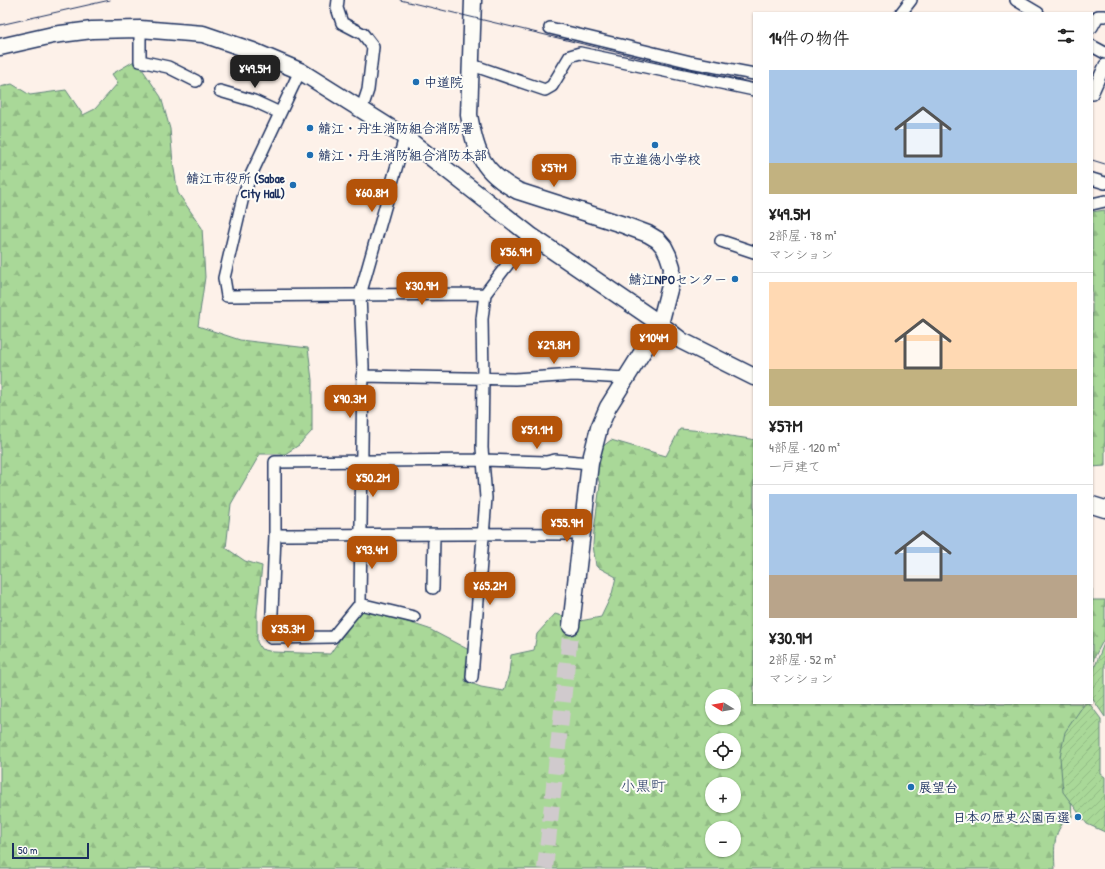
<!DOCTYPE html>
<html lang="ja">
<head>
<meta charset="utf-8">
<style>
  :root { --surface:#fff; --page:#f2f2f2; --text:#222; --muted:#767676; --line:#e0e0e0; --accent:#b45309 }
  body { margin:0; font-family:"Patrick Hand","Klee One",sans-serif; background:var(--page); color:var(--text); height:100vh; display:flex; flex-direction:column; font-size:15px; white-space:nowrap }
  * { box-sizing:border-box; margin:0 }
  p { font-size:13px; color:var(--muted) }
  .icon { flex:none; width:22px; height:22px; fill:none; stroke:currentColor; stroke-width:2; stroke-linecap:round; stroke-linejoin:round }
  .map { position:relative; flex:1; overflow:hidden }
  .side { position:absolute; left:753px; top:12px; width:340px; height:692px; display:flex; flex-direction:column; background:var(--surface); border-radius:0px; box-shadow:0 1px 3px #0004 }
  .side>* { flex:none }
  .needle { width:26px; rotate:281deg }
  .buttons { position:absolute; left:705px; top:689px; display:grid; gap:8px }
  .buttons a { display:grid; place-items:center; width:36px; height:36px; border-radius:50%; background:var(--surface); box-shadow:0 1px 3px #0004; font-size:20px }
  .scale { position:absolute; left:12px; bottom:10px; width:77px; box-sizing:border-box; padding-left:4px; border:2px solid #1b2f5e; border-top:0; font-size:11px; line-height:14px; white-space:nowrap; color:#1b2f5e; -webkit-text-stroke:3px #fdfcf7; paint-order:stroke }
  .price { position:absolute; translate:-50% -34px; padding:0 9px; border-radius:8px; background:var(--accent); color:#fff; font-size:13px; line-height:26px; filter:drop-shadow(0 1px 2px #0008) }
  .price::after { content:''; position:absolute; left:50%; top:24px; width:12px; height:9px; margin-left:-6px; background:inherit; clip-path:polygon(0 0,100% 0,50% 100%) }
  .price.active { background:#222; color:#fff }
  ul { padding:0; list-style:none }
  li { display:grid; align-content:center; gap:8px; height:212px; padding:0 16px }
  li+li { border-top:1px solid var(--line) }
  li span { display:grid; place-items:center; height:124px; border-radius:0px; color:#555 }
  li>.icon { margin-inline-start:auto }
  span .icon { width:72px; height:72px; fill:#fffc; stroke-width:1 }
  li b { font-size:17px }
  h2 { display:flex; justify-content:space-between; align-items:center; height:48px; padding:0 16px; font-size:17px }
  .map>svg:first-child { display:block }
</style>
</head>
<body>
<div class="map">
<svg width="1105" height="869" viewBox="0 0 1105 869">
  <defs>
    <pattern id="forest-firs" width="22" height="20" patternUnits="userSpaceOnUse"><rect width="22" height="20" fill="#a9d898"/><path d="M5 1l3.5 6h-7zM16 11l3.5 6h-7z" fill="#91ba85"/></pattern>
    <pattern id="garden-furrows" width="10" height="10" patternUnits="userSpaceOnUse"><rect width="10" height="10" fill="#a9d898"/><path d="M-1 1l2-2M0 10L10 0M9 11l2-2" fill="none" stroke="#91ba85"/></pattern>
  </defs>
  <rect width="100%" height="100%" fill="#fdf1e9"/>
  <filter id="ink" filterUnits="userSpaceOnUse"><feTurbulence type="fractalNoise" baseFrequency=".025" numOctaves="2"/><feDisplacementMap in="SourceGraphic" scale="8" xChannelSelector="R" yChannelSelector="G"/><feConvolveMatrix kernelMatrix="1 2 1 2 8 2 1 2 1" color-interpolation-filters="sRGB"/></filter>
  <g filter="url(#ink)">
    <path fill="url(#forest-firs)" stroke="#62847b" fill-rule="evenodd" d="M136 60 161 97 170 129 173 163 178 193 202 228 205 277 198 326 240 340 308 348 312 380V431L299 445 285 454H260L231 504 226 548 245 561 262 566 257 612V642L261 649 273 652 330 654 362 607 429 629 469 650 465 681 481 687 504 691 509 673 511 655 534 650 537 634 555 614 580 621 601 617 612 594 616 577 596 566 593 545 594 531 600 485 596 470 602 447 611 440 666 456 680 429 715 432 730 436 751 439 754 440V703H1083L1071 737V798L1072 817C1052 826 1054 850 1055 869H0V87L12 84 30 95 66 90 83 115 95 109 118 83 112 74ZM712 696H734V718H712ZM712 740H734V762H712ZM712 784H734V806H712ZM712 828H734V850H712Z
      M1105 210V466L1092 467V212Z
      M1092 589V600H1105V637L1094 658 1092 672Z"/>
    <path fill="url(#garden-furrows)" stroke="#62847b" d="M1105 641V717L1092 698V681L1095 666Z
      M1085 703H1089L1101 719V774L1105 777V832L1087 824 1063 792 1060 757 1065 732Z"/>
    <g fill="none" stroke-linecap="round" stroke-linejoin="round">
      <path stroke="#d0cacd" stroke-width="16" stroke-dasharray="16 8" stroke-linecap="butt" d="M545 869 571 626"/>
      <defs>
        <path id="street" d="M338 0 337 8 342 23 363 34 373 47 368 90 364 102
          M1016 0 1038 13
          M901 13 911 0
          M1092 27 1098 16H1105
          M550 28 691 62 754 74
          M140 29V61L168 67 196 81
          M1092 46 1105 53
          M472 65 545 90 552 86 570 56 580 53 754 90
          M300 71 250 177 243 197 224 278 227 296 485 294
          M220 91 254 101 280 113
          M1092 94 1105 65
          M1092 179 1105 183
          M1092 204 1105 201
          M721 241 754 252
          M362 376 515 379 574 375 625 378
          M275 535C377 535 479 533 582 534
          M433 588 434 535
          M360 604 363 366 360 295 405 137
          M414 617 360 604 333 637 271 638 275 535V462L483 460 546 462 555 460 590 463
          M472 677 486 498 482 448 483 378 482 319 485 294 530 235"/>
        <path id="secondary" d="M473 0 469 115C476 154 482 172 518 191L624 225 648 234 658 240 664 247 668 255 672 267 671 282 660 324 608 407 599 428 590 463 571 626
          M0 47 53 35 92 30 140 29 203 34 253 51 300 71 405 137 530 235 660 324 682 341 754 377
          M1092 505 1105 509"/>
      </defs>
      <use href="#street" stroke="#1b2f5e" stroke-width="14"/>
      <use href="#secondary" stroke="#1b2f5e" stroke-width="19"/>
      <use href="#street" stroke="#fdfcf7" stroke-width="11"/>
      <use href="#secondary" stroke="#fdfcf7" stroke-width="16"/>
      <path stroke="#1b2f5e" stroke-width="1" d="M400 0 658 62 754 83
        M0 25 110 0
        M1092 160 1105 164"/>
    </g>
  </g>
  <g fill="#1f6fb2" stroke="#fdfcf7" stroke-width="1.5">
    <circle cx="416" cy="82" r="4"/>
    <circle cx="310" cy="128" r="4"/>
    <circle cx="655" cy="145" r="4"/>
    <circle cx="310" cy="155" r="4"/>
    <circle cx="293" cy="185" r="4"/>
    <circle cx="735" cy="279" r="4"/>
    <circle cx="911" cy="787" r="4"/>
    <circle cx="1078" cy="817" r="4"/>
  </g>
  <g text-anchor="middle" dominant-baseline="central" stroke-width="4" stroke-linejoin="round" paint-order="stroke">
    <g font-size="13" font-weight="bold" fill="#1b2f5e" stroke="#fdfcf7" text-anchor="start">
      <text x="424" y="82">中道院</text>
      <text x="318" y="128">鯖江・丹生消防組合消防署</text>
      <text x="318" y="155">鯖江・丹生消防組合消防本部</text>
      <text x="655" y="159" text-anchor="middle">市立進徳小学校</text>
      <text x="285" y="178" text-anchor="end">鯖江市役所 (Sabae<tspan x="285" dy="15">City Hall)</tspan></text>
      <text x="727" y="279" text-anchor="end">鯖江NPOセンター</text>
      <text x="919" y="787">展望台</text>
      <text x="1070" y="817" text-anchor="end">日本の歴史公園百選</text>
    </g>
    <g font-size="15" fill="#1b2f5e" stroke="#fdfcf7">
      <text x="643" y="785">小黒町</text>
    </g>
  </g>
</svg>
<div class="buttons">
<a><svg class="needle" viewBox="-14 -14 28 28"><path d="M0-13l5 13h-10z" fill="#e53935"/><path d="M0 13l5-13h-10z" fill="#767676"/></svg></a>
<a><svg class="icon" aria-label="locate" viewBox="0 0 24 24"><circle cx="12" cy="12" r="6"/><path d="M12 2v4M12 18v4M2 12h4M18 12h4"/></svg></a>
<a>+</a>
<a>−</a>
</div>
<div class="scale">50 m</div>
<b class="price active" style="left:255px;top:89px">¥49.5M</b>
<b class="price" style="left:554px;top:188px">¥57M</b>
<b class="price" style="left:372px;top:213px">¥60.8M</b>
<b class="price" style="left:516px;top:272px">¥56.9M</b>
<b class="price" style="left:422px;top:306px">¥30.9M</b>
<b class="price" style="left:654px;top:358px">¥104M</b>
<b class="price" style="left:554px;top:365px">¥29.8M</b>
<b class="price" style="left:350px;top:419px">¥90.3M</b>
<b class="price" style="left:537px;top:450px">¥51.1M</b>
<b class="price" style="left:373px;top:498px">¥50.2M</b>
<b class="price" style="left:567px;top:543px">¥55.9M</b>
<b class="price" style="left:372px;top:570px">¥93.4M</b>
<b class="price" style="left:490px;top:606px">¥65.2M</b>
<b class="price" style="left:288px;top:649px">¥35.3M</b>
<section class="side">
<h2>14件の物件<svg class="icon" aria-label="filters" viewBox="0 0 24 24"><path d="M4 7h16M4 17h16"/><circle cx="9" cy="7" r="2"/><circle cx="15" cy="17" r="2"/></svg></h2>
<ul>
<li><span style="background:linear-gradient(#a9c7e8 75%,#c2b280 0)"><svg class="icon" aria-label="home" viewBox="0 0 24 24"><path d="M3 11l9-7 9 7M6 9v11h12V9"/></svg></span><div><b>¥49.5M</b><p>2部屋 · 78 m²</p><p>マンション</p></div></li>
<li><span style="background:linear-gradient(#ffd9b3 70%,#c2b280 0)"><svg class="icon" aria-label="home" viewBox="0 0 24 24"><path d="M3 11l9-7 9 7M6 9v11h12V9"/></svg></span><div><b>¥57M</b><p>4部屋 · 120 m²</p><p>一戸建て</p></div></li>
<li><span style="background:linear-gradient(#a9c7e8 65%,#b9a48a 0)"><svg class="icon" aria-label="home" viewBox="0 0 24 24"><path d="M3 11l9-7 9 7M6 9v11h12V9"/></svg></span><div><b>¥30.9M</b><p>2部屋 · 52 m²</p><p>マンション</p></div></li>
</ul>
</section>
</div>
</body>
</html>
